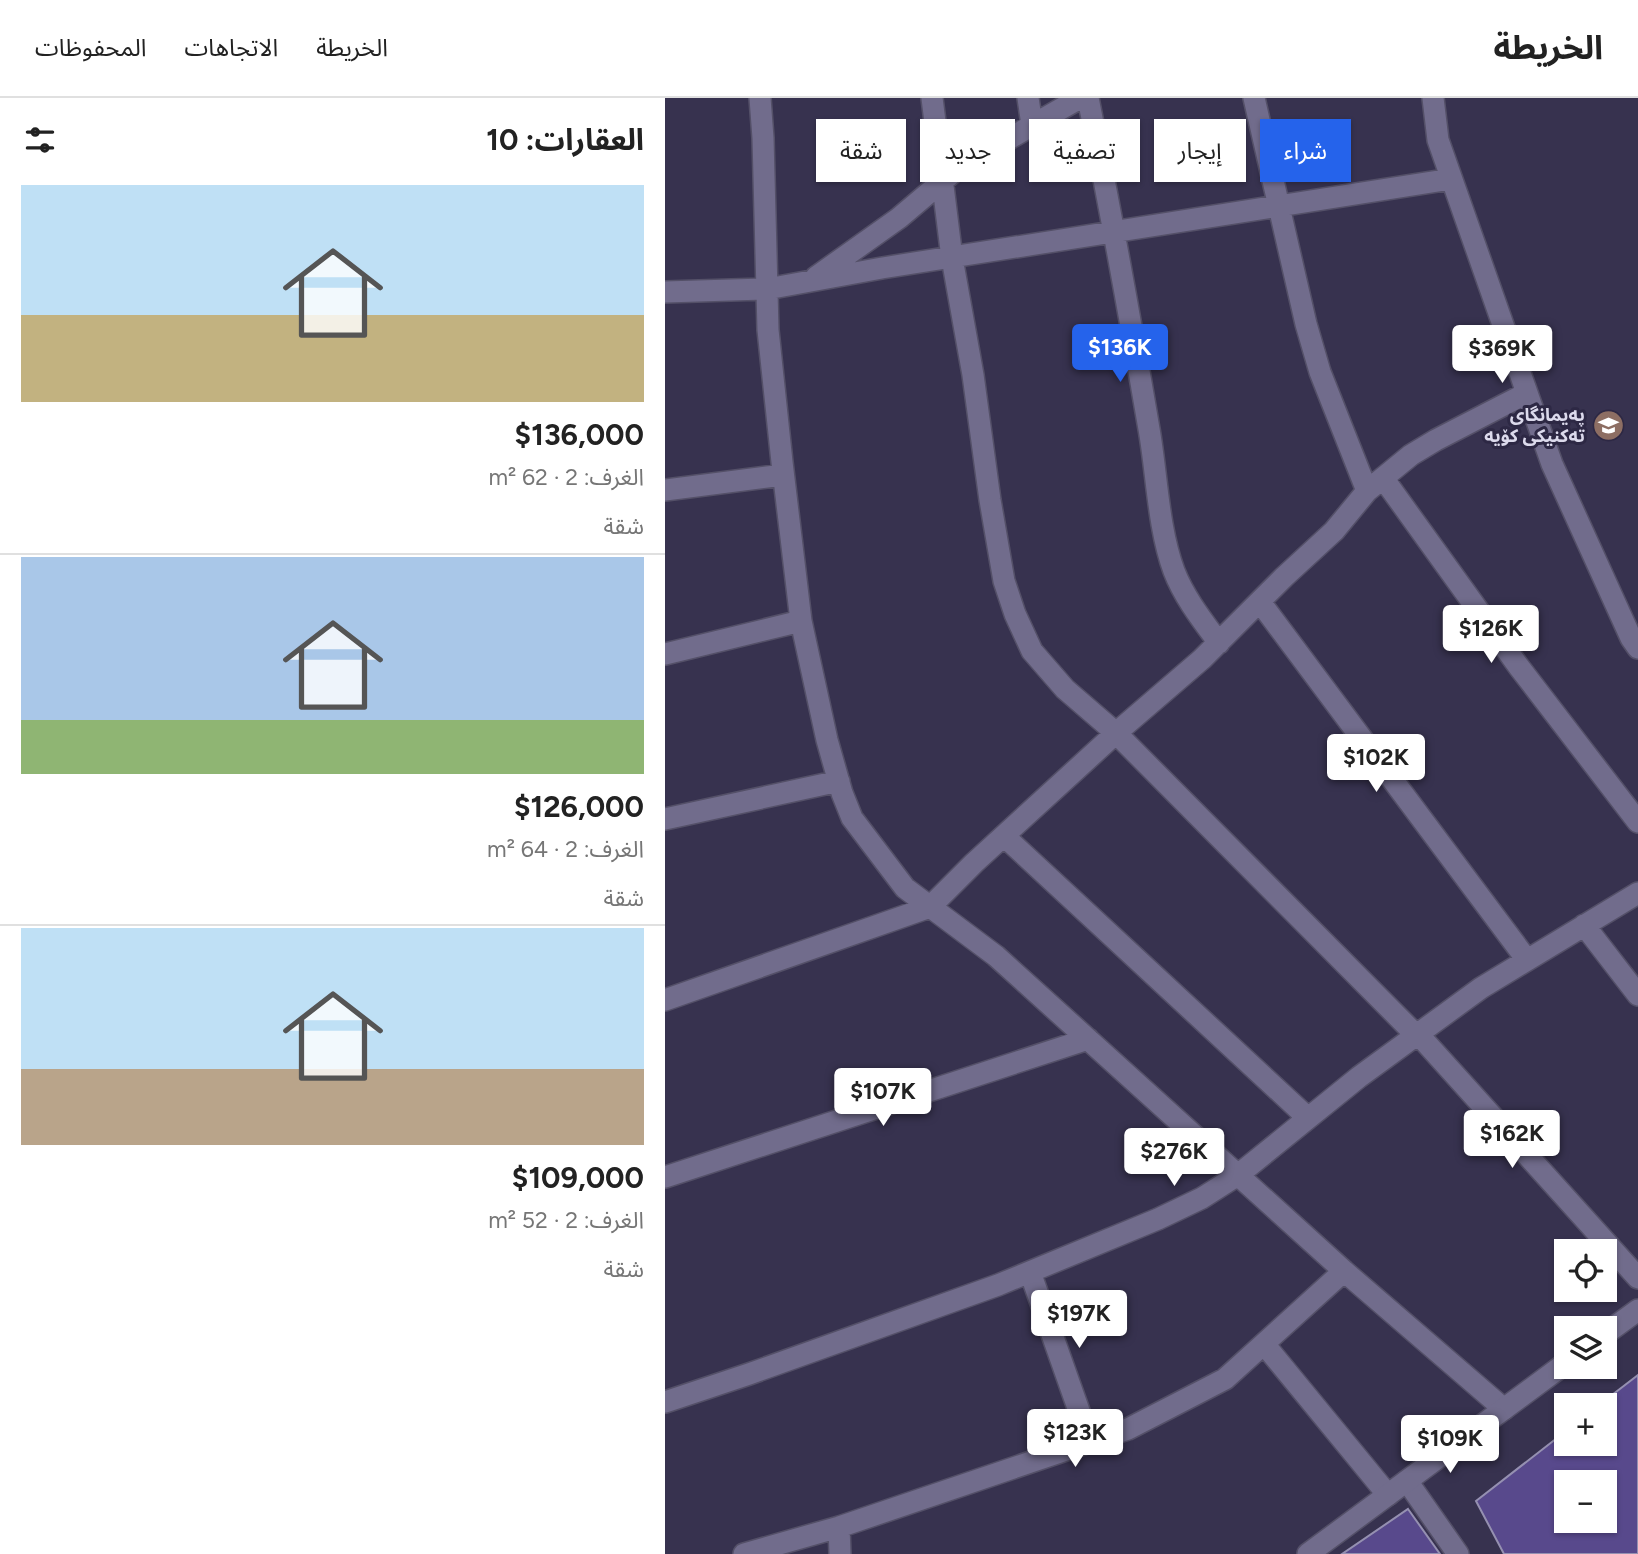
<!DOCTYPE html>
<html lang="ar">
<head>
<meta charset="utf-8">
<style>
  :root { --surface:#fff; --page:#f6f6f6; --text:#222; --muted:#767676; --line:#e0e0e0; --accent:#2563eb }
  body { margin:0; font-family:Figtree,"Noto Sans Arabic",sans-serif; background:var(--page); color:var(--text); direction:rtl; height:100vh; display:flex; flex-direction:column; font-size:26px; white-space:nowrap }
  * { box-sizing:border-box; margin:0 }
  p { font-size:23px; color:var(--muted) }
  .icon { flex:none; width:38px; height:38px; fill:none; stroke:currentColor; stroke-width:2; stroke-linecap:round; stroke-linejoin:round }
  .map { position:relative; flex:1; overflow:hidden; direction:ltr }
  .panel { display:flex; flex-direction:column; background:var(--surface); width:665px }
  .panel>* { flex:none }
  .guide { position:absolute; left:21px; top:21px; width:665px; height:63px; direction:rtl; display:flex; gap:14px }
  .fabs { position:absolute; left:889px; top:1141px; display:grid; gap:14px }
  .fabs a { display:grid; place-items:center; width:63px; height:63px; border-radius:0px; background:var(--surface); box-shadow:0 2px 5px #0004; font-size:35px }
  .price { position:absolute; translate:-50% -60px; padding:0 16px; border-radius:7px; background:#fff; color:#222; font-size:23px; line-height:46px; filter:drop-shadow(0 2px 4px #0008) }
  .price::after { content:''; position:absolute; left:50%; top:42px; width:21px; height:16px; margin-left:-10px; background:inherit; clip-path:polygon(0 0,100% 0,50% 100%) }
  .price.active { background:var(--accent); color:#fff }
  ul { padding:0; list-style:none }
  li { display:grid; align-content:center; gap:14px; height:371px; padding:0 21px }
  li+li { border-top:2px solid var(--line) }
  li span { display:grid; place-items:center; height:217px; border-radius:0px; color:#555 }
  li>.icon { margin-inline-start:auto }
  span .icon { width:126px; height:126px; fill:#fffc; stroke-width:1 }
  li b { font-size:30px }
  h2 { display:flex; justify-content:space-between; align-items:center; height:84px; padding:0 21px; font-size:30px }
  .pill { padding:0 24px; border-radius:0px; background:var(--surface); box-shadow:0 2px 5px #0004; font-size:24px; line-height:63px }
  .pill.active { background:var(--accent); color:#fff }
  header { display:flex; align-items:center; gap:42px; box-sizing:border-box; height:98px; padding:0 35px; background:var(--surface); border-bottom:2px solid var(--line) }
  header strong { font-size:33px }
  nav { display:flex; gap:38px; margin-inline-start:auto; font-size:24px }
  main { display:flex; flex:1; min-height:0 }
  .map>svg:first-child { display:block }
</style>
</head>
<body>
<header>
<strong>الخريطة</strong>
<nav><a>الخريطة</a><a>الاتجاهات</a><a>المحفوظات</a></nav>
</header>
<main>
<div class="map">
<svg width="973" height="1456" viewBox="0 0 973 1456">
  <rect width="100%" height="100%" fill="#37324f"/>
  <path fill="#58498c" stroke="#9590b1" stroke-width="2" fill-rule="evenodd" d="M973 1277V1456H839L811 1403 901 1333V1346H940V1307H934ZM901 1384H940V1423H901Z
    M743 1411 775 1456H677Z"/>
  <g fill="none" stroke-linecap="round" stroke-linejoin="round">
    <defs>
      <path id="street" d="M95 0 98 40 103 232 117 364 136 523 162 642 177 695 187 720 240 790 331 858 679 1173 839 1311
        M267 0 287 160 308 277 325 402 339 483 350 516 367 553 400 591 451 635 751 937
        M363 0 367 27
        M423 0C445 110 465 220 484 331 492 376 493 430 509 473 519 499 537 522 554 545
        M589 0 641 226 655 274 702 393
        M768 0 773 42 887 366 966 540 973 550
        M151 179 234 120 293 70 415 0
        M0 194 102 191 217 170 786 81
        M718 380 854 569 973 724
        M0 392 118 377
        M595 504 862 862
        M0 556 136 523
        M0 721 174 683
        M339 738 643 1020
        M919 827 973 897
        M0 902 265 809 309 765 451 635 537 561 619 479 669 433 702 393 746 357 771 342 862 295
        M753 936 973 1180
        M0 1079 423 941
        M365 1174 425 1344
        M599 1246 723 1397
        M0 1304 84 1276 333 1187 493 1121 537 1100 573 1077 694 979 816 890 973 795
        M742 1383 793 1456
        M174 1429 175 1456
        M79 1456 174 1429 463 1331 560 1281 679 1173"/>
      <path id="secondary" d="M940 1236 973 1212
        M643 1456 901 1265"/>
    </defs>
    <use href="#street" stroke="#545068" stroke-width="24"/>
    <use href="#secondary" stroke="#545068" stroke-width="24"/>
    <use href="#street" stroke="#716c8c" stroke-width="21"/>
    <use href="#secondary" stroke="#716c8c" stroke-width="21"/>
  </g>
  <defs>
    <symbol id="university-disc" viewBox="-11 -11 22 22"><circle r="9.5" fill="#8d6e63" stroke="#2d2844"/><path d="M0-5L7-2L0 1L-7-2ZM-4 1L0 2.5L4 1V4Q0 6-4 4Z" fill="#fff"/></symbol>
  </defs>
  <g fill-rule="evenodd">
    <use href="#university-disc" x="926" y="310" width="35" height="35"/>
  </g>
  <g text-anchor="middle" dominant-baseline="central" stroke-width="6" stroke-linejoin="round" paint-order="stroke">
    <g font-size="18" font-weight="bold" fill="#dcdaec" stroke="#2d2844" text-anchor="end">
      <text x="920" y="317">په‌یمانگای<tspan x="920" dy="21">ته‌كنیكی كۆیه‌</tspan></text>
    </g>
  </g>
</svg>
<div class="fabs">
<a><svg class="icon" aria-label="locate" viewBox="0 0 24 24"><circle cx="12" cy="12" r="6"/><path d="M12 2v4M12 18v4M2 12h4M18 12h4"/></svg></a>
<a><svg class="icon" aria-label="layers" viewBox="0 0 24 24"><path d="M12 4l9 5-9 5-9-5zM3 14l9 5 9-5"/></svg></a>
<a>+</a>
<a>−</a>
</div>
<b class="price active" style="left:455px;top:286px">$136K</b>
<b class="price" style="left:837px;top:287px">$369K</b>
<b class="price" style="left:826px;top:567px">$126K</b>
<b class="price" style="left:711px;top:696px">$102K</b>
<b class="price" style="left:218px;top:1030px">$107K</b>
<b class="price" style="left:847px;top:1072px">$162K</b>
<b class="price" style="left:509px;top:1090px">$276K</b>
<b class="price" style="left:414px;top:1252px">$197K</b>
<b class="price" style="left:410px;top:1371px">$123K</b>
<b class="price" style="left:785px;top:1377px">$109K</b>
<div class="guide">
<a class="pill active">شراء</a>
<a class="pill">إيجار</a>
<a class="pill">تصفية</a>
<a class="pill">جديد</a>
<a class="pill">شقة</a>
</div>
</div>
<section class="panel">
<h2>العقارات: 10<svg class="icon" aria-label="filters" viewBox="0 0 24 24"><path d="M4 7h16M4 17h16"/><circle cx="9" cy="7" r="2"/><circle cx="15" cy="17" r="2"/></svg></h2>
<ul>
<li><span style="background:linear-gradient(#bfe0f5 60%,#c2b280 0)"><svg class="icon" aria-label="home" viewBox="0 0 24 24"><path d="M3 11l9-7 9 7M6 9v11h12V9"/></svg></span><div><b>$136,000</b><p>الغرف: 2 · 62 m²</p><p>شقة</p></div></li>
<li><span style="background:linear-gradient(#a9c7e8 75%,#8fb573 0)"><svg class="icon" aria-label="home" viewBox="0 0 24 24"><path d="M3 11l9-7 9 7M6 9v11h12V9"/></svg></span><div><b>$126,000</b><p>الغرف: 2 · 64 m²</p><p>شقة</p></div></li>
<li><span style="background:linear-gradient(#bfe0f5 65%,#b9a48a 0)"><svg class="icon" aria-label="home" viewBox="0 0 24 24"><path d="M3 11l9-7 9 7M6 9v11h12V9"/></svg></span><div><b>$109,000</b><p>الغرف: 2 · 52 m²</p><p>شقة</p></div></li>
</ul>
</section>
</main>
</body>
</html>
